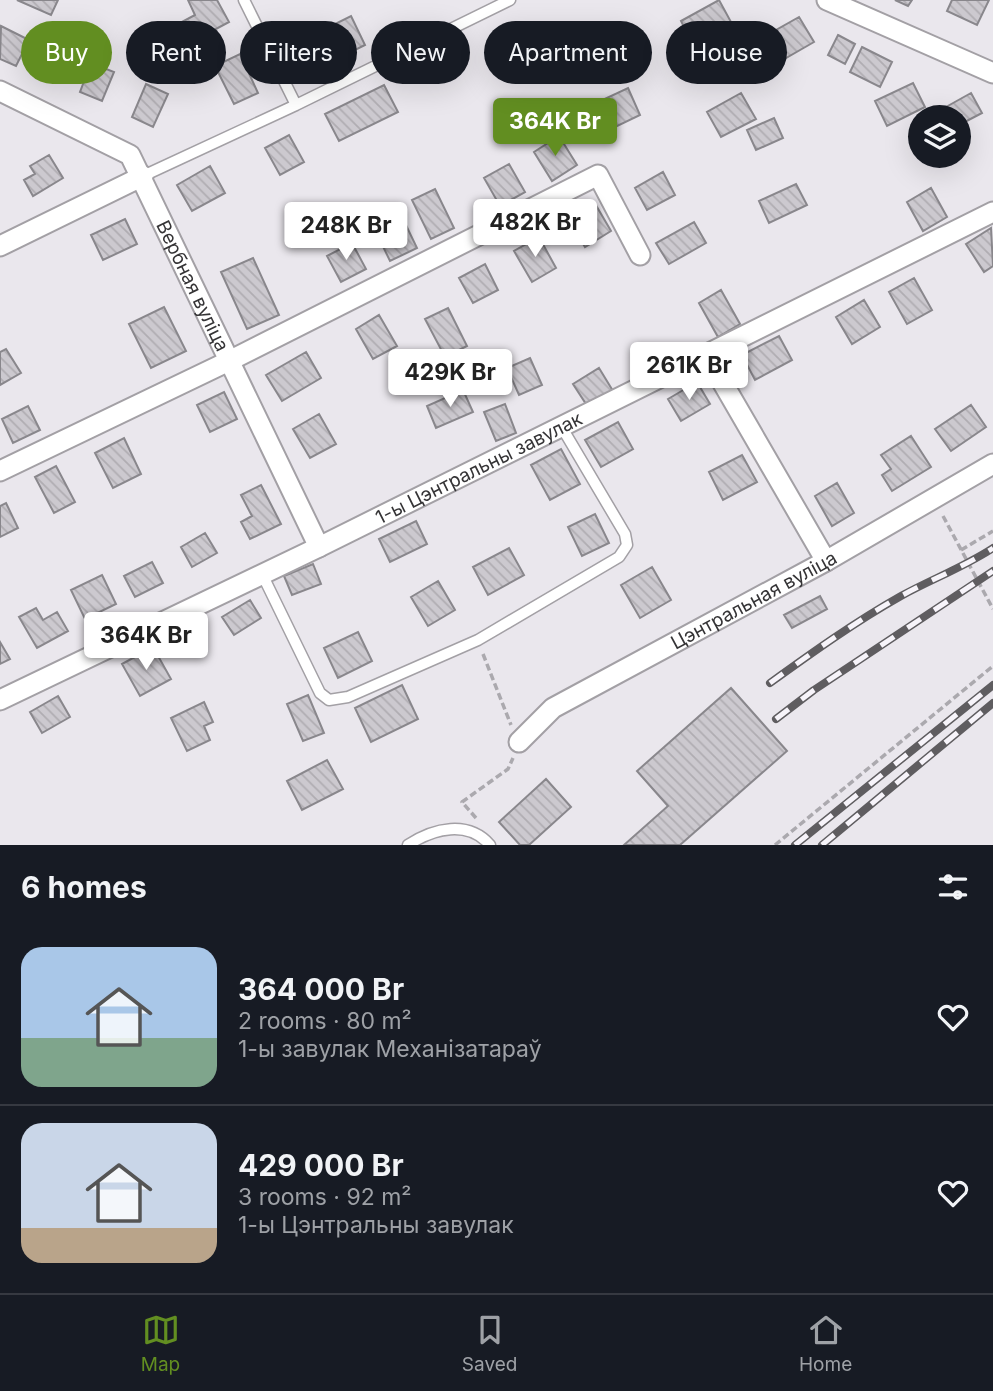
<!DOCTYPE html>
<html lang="en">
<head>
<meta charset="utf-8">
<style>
  :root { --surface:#171b24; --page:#242831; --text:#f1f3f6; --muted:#9ea1a6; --line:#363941; --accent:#628e21 }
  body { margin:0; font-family:Inter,sans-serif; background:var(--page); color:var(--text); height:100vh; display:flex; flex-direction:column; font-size:26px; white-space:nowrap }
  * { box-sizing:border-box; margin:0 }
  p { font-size:23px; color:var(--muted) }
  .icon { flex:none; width:38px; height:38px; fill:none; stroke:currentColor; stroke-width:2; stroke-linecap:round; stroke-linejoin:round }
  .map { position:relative; height:845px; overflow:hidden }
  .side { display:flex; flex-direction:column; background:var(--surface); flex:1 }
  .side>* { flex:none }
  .banner { position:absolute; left:21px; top:21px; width:952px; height:63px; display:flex; gap:14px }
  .controls { position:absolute; left:908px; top:105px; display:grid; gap:14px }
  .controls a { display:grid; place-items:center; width:63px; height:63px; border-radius:50%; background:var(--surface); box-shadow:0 7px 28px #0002; font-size:35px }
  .price { position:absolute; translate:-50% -60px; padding:0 16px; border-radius:7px; background:#fff; color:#222; font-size:23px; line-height:46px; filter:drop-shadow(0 2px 4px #0008) }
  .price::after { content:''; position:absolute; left:50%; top:42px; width:21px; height:16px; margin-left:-10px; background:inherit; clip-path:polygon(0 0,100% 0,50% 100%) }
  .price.active { background:var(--accent); color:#fff }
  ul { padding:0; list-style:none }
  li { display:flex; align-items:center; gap:21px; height:175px; padding:0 21px }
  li+li { border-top:2px solid var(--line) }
  li span { display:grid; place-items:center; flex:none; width:196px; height:140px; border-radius:21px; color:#555 }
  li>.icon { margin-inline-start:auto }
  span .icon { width:84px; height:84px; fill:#fffc; stroke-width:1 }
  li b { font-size:30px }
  h2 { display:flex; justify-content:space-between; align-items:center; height:84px; padding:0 21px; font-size:30px }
  .chip { padding:0 24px; border-radius:32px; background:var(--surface); box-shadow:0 7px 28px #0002; font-size:24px; line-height:63px }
  .chip.active { background:var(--accent); color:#fff }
  .dock { display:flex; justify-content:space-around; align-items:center; height:98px; border-top:2px solid var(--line); background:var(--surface); font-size:19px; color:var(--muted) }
  .dock a { display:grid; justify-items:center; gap:4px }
  .dock .active { color:var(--accent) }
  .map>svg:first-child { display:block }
</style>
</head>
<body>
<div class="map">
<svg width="993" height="845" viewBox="0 0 993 845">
  <defs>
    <pattern id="building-back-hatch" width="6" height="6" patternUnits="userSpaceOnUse" patternTransform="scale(1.75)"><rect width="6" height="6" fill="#ccc9cf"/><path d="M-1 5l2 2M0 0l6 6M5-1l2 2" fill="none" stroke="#b0adb2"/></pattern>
  </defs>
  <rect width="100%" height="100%" fill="#eae7ed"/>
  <path fill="url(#building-back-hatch)" stroke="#89878c" stroke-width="2" d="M17 0H58L51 15Z
    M188 0H217L229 22 190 43 180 23 195 15Z
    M719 0 731 22 692 43 681 21Z
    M895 0H912L908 6Z
    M952 0H989L977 25 947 11Z
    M351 16 365 45 329 63 315 34Z
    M799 17 814 42 760 73 746 47Z
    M1 26 29 40 16 66 0 59Z
    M838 35 855 44 845 64 828 55Z
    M862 47 892 62 880 87 850 72Z
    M240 54 258 93 234 104 215 66Z
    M91 63 114 72 102 101 80 92Z
    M913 83 925 107 887 126 875 101Z
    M146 84 168 94 153 127 132 117Z
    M384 85 398 112 339 141 325 114Z
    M628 88 640 115 609 130 596 103Z
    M741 93 756 119 721 137 707 112Z
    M971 93 982 113 959 125V117H940L937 112Z
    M774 118 783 138 756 150 747 130Z
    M289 135 304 162 280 175 265 148Z
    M559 136 577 165 552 181 534 152Z
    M49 155 63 178 33 196 24 180 35 174 30 166Z
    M509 164 525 192 500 206 484 178Z
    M210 166 225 193 192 211 177 185Z
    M663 172 675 195 647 210 635 188Z
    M796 184 807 205 769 223 759 201Z
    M931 188 947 217 923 231 907 202Z
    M435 189 454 228 431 239 412 200Z
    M597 207 611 231 585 247 571 223Z
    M125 219 137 244 103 260 91 235Z
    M404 221 417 248 390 261 377 234Z
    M694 222 706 243 669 264 656 243Z
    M991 228 993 266 984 272 966 244Z
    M539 237 556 268 532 282 514 251Z
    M352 243 366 269 341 282 327 256Z
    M253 258 279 315 247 329 221 272Z
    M485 264 498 290 473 303 459 278Z
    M914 278 932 310 907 324 889 292Z
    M721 290 740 324 718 337 699 303Z
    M864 300 880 327 852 344 836 317Z
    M164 307 186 351 151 368 129 324Z
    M448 308 467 346 445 357 425 319Z
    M379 315 397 346 373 359 356 329Z
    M779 336 792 360 755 380 742 355Z
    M6 349 21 373 0 385V352Z
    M306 352 321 378 282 401 266 375Z
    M530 358 542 385 519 395 507 368Z
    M599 368 613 391 588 407 573 384Z
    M697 382 710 404 681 421 668 399Z
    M463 390 473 412 436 428 427 406Z
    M224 392 237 419 210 432 197 405Z
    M505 404 516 433 496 441 484 412Z
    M971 405 986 427 951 451 935 429Z
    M28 406 40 430 13 443 2 419Z
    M319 414 336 444 310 458 293 429Z
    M618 422 633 449 601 467 585 440Z
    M911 436 931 467 892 491 882 475 891 469 881 455Z
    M124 438 141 474 113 488 95 453Z
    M561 449 580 484 550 500 531 465Z
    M742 455 757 482 723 500 709 472Z
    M56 466 75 502 54 513 35 477Z
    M837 483 854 513 832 526 815 496Z
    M261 485 281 524 250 539 241 522 252 516 241 495Z
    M6 503 18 528 0 537V506Z
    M595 514 609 543 582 556 568 527Z
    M416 521 427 544 390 562 379 539Z
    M205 533 217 553 192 567 181 547Z
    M509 548 524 575 488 595 473 567Z
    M152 562 163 583 135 597 124 576Z
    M313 564 321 584 292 595 284 576Z
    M652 567 671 600 640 618 621 585Z
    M102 575 116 604 85 619 71 590Z
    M438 581 455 610 428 626 411 597Z
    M820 596 827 609 792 628 784 615Z
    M250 600 261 618 234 635 222 617Z
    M36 608 43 620 57 612 68 631 37 648 19 617Z
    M358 632 372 661 338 678 324 648Z
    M0 642 10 659 0 664Z
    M153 647 171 679 140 696 122 664Z
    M402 685 418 719 371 742 355 708Z
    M731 688 787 751 680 845H624L668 806 637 771Z
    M308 695 324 733 303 741 287 704Z
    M58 696 70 717 42 733 30 712Z
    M204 702 213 722 204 726 210 740 187 751 171 718Z
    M327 760 343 789 302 810 287 781Z
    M546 779 571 807 529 845H520L499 822Z"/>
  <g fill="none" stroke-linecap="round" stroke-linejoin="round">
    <defs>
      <path id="service" d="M296 105 510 0
        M143 176 296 105 244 0
        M262 574 320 693 329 700 348 697 478 640 619 557 627 545 625 534 561 426
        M408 845C434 828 468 820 490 845"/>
      <g id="minor">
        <path d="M827 0 993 73"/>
        <path id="s1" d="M0 91 130 155 319 547"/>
        <path d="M0 246 143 176"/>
        <path d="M706 354 826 561"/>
        <path d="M0 471 229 361 598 175 640 255"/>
        <path id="s2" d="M0 700 319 547 993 212"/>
        <path id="s3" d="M519 742 553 708 826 561 993 464"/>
      </g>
    </defs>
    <use href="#service" stroke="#a3a0a5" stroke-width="13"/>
    <use href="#minor" stroke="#a3a0a5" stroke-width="23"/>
    <path stroke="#aba9ae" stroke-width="3.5" stroke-dasharray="7 3.5" stroke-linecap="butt" d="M943 516 993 609
      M961 550 993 531
      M483 654 511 725
      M476 818 462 802 508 769 513 758
      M775 845 993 666"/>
    <use href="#service" stroke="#fff" stroke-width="10"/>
    <use href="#minor" stroke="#fff" stroke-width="19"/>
    <defs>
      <path id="rail" d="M770 683C813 652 855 622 901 596 932 579 964 567 993 548
        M776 719 814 690 993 571
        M795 845 993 685
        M822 845 993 703"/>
    </defs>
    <use href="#rail" stroke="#5f5d60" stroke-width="8"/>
    <use href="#rail" stroke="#f7f4fa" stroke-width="5" stroke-dasharray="16" stroke-linecap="butt"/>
  </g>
  <g text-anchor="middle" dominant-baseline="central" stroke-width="6" stroke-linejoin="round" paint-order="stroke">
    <g font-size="19" fill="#353436" stroke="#f7f4fa">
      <text stroke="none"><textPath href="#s1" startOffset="290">Вербная вуліца</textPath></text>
      <text stroke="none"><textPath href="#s2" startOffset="532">1-ы Цэнтральны завулак</textPath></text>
      <text stroke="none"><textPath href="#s3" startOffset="276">Цэнтральная вуліца</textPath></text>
    </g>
  </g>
</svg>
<div class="controls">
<a><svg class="icon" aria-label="layers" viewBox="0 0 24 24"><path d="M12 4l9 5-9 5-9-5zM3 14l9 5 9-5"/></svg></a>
</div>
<b class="price active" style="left:555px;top:158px">364K Br</b>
<b class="price" style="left:535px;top:259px">482K Br</b>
<b class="price" style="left:346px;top:262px">248K Br</b>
<b class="price" style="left:689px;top:402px">261K Br</b>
<b class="price" style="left:450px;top:409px">429K Br</b>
<b class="price" style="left:146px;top:672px">364K Br</b>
<div class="banner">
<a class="chip active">Buy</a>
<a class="chip">Rent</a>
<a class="chip">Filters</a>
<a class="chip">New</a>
<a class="chip">Apartment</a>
<a class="chip">House</a>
</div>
</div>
<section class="side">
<h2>6 homes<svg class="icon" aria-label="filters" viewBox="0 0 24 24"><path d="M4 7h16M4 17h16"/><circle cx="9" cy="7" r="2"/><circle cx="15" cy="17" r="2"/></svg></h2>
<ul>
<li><span style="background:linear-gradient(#a9c7e8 65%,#7fa58c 0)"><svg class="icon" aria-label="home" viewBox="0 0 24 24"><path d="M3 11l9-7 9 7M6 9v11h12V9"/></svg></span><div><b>364 000 Br</b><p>2 rooms · 80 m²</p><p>1-ы завулак Механізатараў</p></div><svg class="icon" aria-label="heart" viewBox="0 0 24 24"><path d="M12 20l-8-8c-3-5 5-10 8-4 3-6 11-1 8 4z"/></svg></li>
<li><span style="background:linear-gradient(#c9d6e8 75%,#b9a48a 0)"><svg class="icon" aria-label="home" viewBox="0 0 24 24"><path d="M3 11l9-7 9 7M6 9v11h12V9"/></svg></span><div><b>429 000 Br</b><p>3 rooms · 92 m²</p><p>1-ы Цэнтральны завулак</p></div><svg class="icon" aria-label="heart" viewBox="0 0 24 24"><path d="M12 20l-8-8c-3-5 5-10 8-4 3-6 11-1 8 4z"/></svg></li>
</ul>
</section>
<nav class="dock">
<a class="active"><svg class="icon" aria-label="map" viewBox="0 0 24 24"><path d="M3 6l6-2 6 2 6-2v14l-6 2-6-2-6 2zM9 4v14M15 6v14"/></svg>Map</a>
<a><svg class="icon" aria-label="saved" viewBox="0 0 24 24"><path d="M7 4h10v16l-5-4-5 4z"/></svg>Saved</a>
<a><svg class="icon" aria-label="home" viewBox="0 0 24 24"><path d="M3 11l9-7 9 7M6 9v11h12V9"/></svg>Home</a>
</nav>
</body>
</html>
